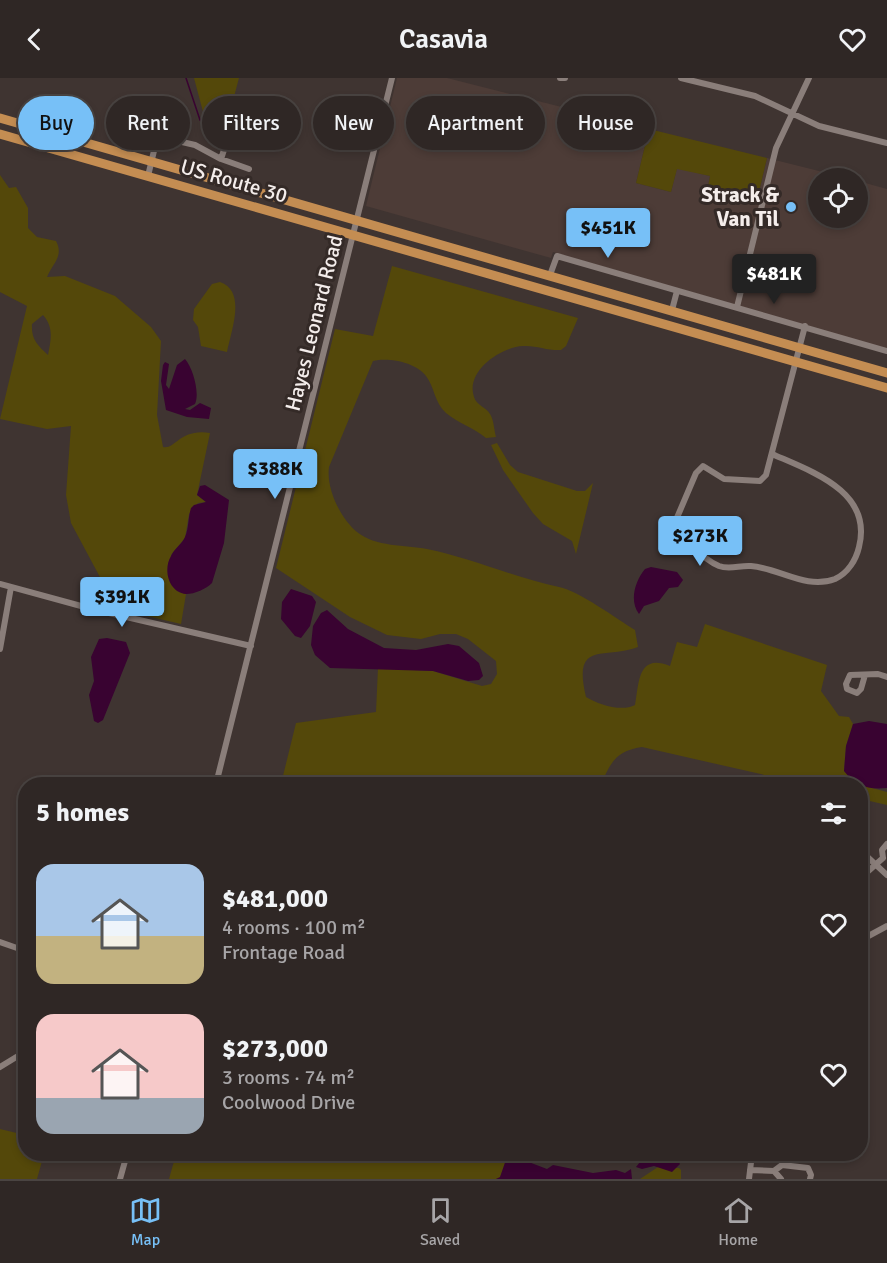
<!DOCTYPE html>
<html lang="en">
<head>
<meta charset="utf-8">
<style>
  :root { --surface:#2f2725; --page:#3b3332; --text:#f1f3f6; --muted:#a7a5a7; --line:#4a4442; --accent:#77c0f7 }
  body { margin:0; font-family:Signika,sans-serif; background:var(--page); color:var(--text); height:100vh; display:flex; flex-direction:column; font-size:22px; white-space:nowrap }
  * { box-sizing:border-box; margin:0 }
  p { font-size:20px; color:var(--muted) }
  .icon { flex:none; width:33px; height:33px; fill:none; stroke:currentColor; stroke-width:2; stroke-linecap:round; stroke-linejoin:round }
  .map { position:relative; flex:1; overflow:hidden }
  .panel { position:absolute; left:18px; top:699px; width:850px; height:384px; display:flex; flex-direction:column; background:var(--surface); border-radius:24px; box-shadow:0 3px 9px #0003,0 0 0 2px var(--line) }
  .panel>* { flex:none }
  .top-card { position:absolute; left:18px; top:18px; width:852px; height:54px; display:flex; gap:12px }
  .fabs { position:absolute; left:808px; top:90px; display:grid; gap:12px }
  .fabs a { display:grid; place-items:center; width:60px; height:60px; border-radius:50%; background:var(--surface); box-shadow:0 3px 9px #0003,0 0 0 2px var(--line); font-size:30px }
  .price { position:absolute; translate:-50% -51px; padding:0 14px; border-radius:6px; background:var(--accent); color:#111; font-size:20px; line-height:39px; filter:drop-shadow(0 2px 3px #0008) }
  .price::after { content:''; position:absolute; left:50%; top:36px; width:18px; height:14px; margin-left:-9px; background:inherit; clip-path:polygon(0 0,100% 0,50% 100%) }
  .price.selected { background:#222; color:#fff }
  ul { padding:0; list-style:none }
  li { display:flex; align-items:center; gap:18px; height:150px; padding:0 18px }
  li span { display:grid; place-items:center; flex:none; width:168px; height:120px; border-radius:18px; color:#555 }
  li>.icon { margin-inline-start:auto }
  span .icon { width:72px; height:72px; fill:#fffc; stroke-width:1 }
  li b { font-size:26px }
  h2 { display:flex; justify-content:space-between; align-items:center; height:72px; padding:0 18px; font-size:26px }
  .chip { padding:0 21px; border-radius:27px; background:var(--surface); box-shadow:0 3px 9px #0003,0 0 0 2px var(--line); font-size:21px; line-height:54px }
  .chip.selected { background:var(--accent); color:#111 }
  header { display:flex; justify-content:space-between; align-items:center; height:78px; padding:0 18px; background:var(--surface); font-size:27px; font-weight:600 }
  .menu { display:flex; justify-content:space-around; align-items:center; height:84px; border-top:2px solid var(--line); background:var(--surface); font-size:16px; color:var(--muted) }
  .menu a { display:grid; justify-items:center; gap:3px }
  .menu .selected { color:var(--accent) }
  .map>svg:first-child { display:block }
</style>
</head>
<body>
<header><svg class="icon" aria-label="back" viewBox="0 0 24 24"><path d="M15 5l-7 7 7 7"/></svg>Casavia<svg class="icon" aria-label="heart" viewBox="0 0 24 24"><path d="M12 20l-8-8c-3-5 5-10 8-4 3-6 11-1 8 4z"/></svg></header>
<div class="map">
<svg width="887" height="1101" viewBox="0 0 887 1101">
  <rect width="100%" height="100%" fill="#3f3431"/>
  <path fill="#4d3c37" d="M397 0H447L649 51 636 105 671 114 677 90 710 98 708 109 757 122 767 80 847 100H819V140H858V103L887 111V271L553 174 551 180 366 128Z"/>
  <path fill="#54480a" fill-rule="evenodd" d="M194 0H239L231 30 222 48 219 60 204 56 206 45Z
    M649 51 767 80 757 122 708 109 710 98 677 91 671 114 636 105Z
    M0 97 9 110 16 109 28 130V150L37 159 56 163C64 178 53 185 47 199L65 198 115 218 151 249 161 263 157 337 163 369C175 372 180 350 210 355L197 417 206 424 198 425 189 436 185 460 171 477 177 513 186 516 181 546 117 531 71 445 66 417 71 348 47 351 0 341 27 228 0 214ZM43 237C54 249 51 262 48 277 37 267 31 261 32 246Z
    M392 188 578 240 566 268 561 272C548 273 536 267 523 268 501 269 465 293 474 319 476 327 486 329 490 336 494 342 494 352 496 359L486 360C474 350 458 345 446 335 434 324 435 310 426 298 416 284 388 279 373 283L329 389C326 410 340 440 357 454 375 469 406 467 427 471 472 480 515 500 559 509 579 513 617 541 635 552L638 569C605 582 572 561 586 619 599 627 622 634 635 627 639 607 637 574 670 588L677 564 697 569 705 546 827 587 821 613 839 638 849 639 853 646 846 668 844 693 859 706H804L642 669C616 673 611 684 601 706H281L296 645 376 634 378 590 433 593 482 608 491 606 497 596 496 583 468 561 456 556H440L421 561 387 557 350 539 276 490 335 251 373 258Z
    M220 204C247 213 231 253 227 274L201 268 198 249 193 242 194 231 212 206Z
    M497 365 510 387 518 394 577 413H585L593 405 576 476 572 463 543 446 533 435 503 392 491 367Z
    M861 707 887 714V727L861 721Z
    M0 1051 25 1057 26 1076H44L37 1101H0Z
    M176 1076H508L500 1100 496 1101H169Z
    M658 1089 679 1090 681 1092V1101H640Z"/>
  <path fill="#390331" d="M185 281C193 290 200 315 195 326L185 331 190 332 200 325 211 330 209 341 187 339 166 332 161 303 163 287 165 284 169 286 166 307 169 311 177 287Z
    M205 407 229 422 224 465 212 505C206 511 195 516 186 516 168 514 163 491 171 478 174 471 182 466 185 459 189 450 188 439 191 430L194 427 206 424 197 417 200 408Z
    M651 489 677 494 683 502 678 509 669 510 659 523 644 528 639 536C629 523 635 503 645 491Z
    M291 511 312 518 316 524 310 548 301 560 295 558 281 541 282 524Z
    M327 532 348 551 384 570 416 572 448 566 459 568 479 585 483 598 479 602 468 603 433 593 330 590 315 577 311 567 313 548 321 535Z
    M107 560 126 564 130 575 103 642 98 645 94 643 89 617 94 603 91 579 99 561Z
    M869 643 887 646V710C868 712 856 708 844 693L846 668 853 646Z
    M513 1078 547 1091 553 1087 593 1095 616 1092 625 1095 631 1091 632 1101H496L500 1099 507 1079Z
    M659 1081H665L667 1085 678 1083 680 1086 672 1094 654 1088 642 1091 636 1089 640 1084Z"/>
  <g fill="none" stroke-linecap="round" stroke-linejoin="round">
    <path stroke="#390331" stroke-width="1.5" d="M186 0 200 42"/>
    <path stroke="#8a7e7a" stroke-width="6" d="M560 0H565
      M681 0 755 18 819 48 887 65
      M135 24 126 42V51L195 67 221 81 249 91
      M221 81 240 23
      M148 98 158 56
      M550 197 557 178 887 273
      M737 229 776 70 809 0
      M672 232 677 213
      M772 376C813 394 873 414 859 469 856 482 848 495 835 501 806 512 779 490 751 488 740 487 730 492 719 488 704 482 680 458 676 442L696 395 703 388 724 401 760 403 766 397 805 248
      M0 506 92 531 251 568
      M0 571 11 509
      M865 597 861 611 857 615 847 611 846 606 850 597 878 596 887 599
      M216 706 392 0
      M646 706H654
      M861 773 887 797
      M883 780 882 772 887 766
      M861 812 865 806V796L883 780
      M861 862 887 848
      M0 864 17 870 26 877
      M0 989 18 978 26 967
      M750 1092 774 1093 782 1087 808 1090 811 1097 810 1101
      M774 1093 781 1101
      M120 1101 127 1076
      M749 1101 752 1076"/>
    <path stroke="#c48d52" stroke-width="9" d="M0 40 887 295
      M0 56 887 310"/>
  </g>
  <circle fill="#77c0f7" stroke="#342a27" stroke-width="2" cx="791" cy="129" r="6"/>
  <g text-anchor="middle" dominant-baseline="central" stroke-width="6" stroke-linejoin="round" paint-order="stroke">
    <g font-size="21" fill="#f4edeb" stroke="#342a27">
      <text transform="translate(234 103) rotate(16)">US Route 30</text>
      <text transform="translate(314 245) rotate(-76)">Hayes Leonard Road</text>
    </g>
    <g font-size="21" font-weight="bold" fill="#f4edeb" stroke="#342a27" text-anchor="end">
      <text x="779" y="117">Strack &amp;<tspan x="779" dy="24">Van Til</tspan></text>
    </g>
  </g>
</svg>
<div class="fabs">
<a><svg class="icon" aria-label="locate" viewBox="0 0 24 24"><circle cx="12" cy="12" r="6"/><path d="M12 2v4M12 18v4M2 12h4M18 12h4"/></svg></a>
</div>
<b class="price" style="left:608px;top:181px">$451K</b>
<b class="price selected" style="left:774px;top:227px">$481K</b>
<b class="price" style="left:275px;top:422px">$388K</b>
<b class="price" style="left:700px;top:489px">$273K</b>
<b class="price" style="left:122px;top:550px">$391K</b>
<div class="top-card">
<a class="chip selected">Buy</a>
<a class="chip">Rent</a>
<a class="chip">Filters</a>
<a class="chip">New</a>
<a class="chip">Apartment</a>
<a class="chip">House</a>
</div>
<section class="panel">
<h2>5 homes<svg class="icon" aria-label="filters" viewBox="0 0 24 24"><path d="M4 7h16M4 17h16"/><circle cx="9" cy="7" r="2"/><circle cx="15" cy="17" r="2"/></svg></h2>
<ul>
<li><span style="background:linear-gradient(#a9c7e8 60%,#c2b280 0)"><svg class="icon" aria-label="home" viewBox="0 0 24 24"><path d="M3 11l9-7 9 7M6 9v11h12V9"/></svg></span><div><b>$481,000</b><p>4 rooms · 100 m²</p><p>Frontage Road</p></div><svg class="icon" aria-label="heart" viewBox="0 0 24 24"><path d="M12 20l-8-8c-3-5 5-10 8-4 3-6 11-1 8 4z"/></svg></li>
<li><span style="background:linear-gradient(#f6c9c9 70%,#9aa5b1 0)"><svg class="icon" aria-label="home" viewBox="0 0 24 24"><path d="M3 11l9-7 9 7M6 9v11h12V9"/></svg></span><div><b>$273,000</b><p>3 rooms · 74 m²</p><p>Coolwood Drive</p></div><svg class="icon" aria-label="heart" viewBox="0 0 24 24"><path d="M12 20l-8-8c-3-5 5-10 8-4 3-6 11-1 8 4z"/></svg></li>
</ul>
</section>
</div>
<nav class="menu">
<a class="selected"><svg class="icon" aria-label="map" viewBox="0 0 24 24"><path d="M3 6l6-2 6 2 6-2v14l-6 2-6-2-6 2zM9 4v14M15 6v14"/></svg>Map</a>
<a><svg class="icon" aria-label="saved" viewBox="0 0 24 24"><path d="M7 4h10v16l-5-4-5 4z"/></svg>Saved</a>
<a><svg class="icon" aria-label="home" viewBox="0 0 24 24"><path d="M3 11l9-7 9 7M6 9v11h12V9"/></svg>Home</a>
</nav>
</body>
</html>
